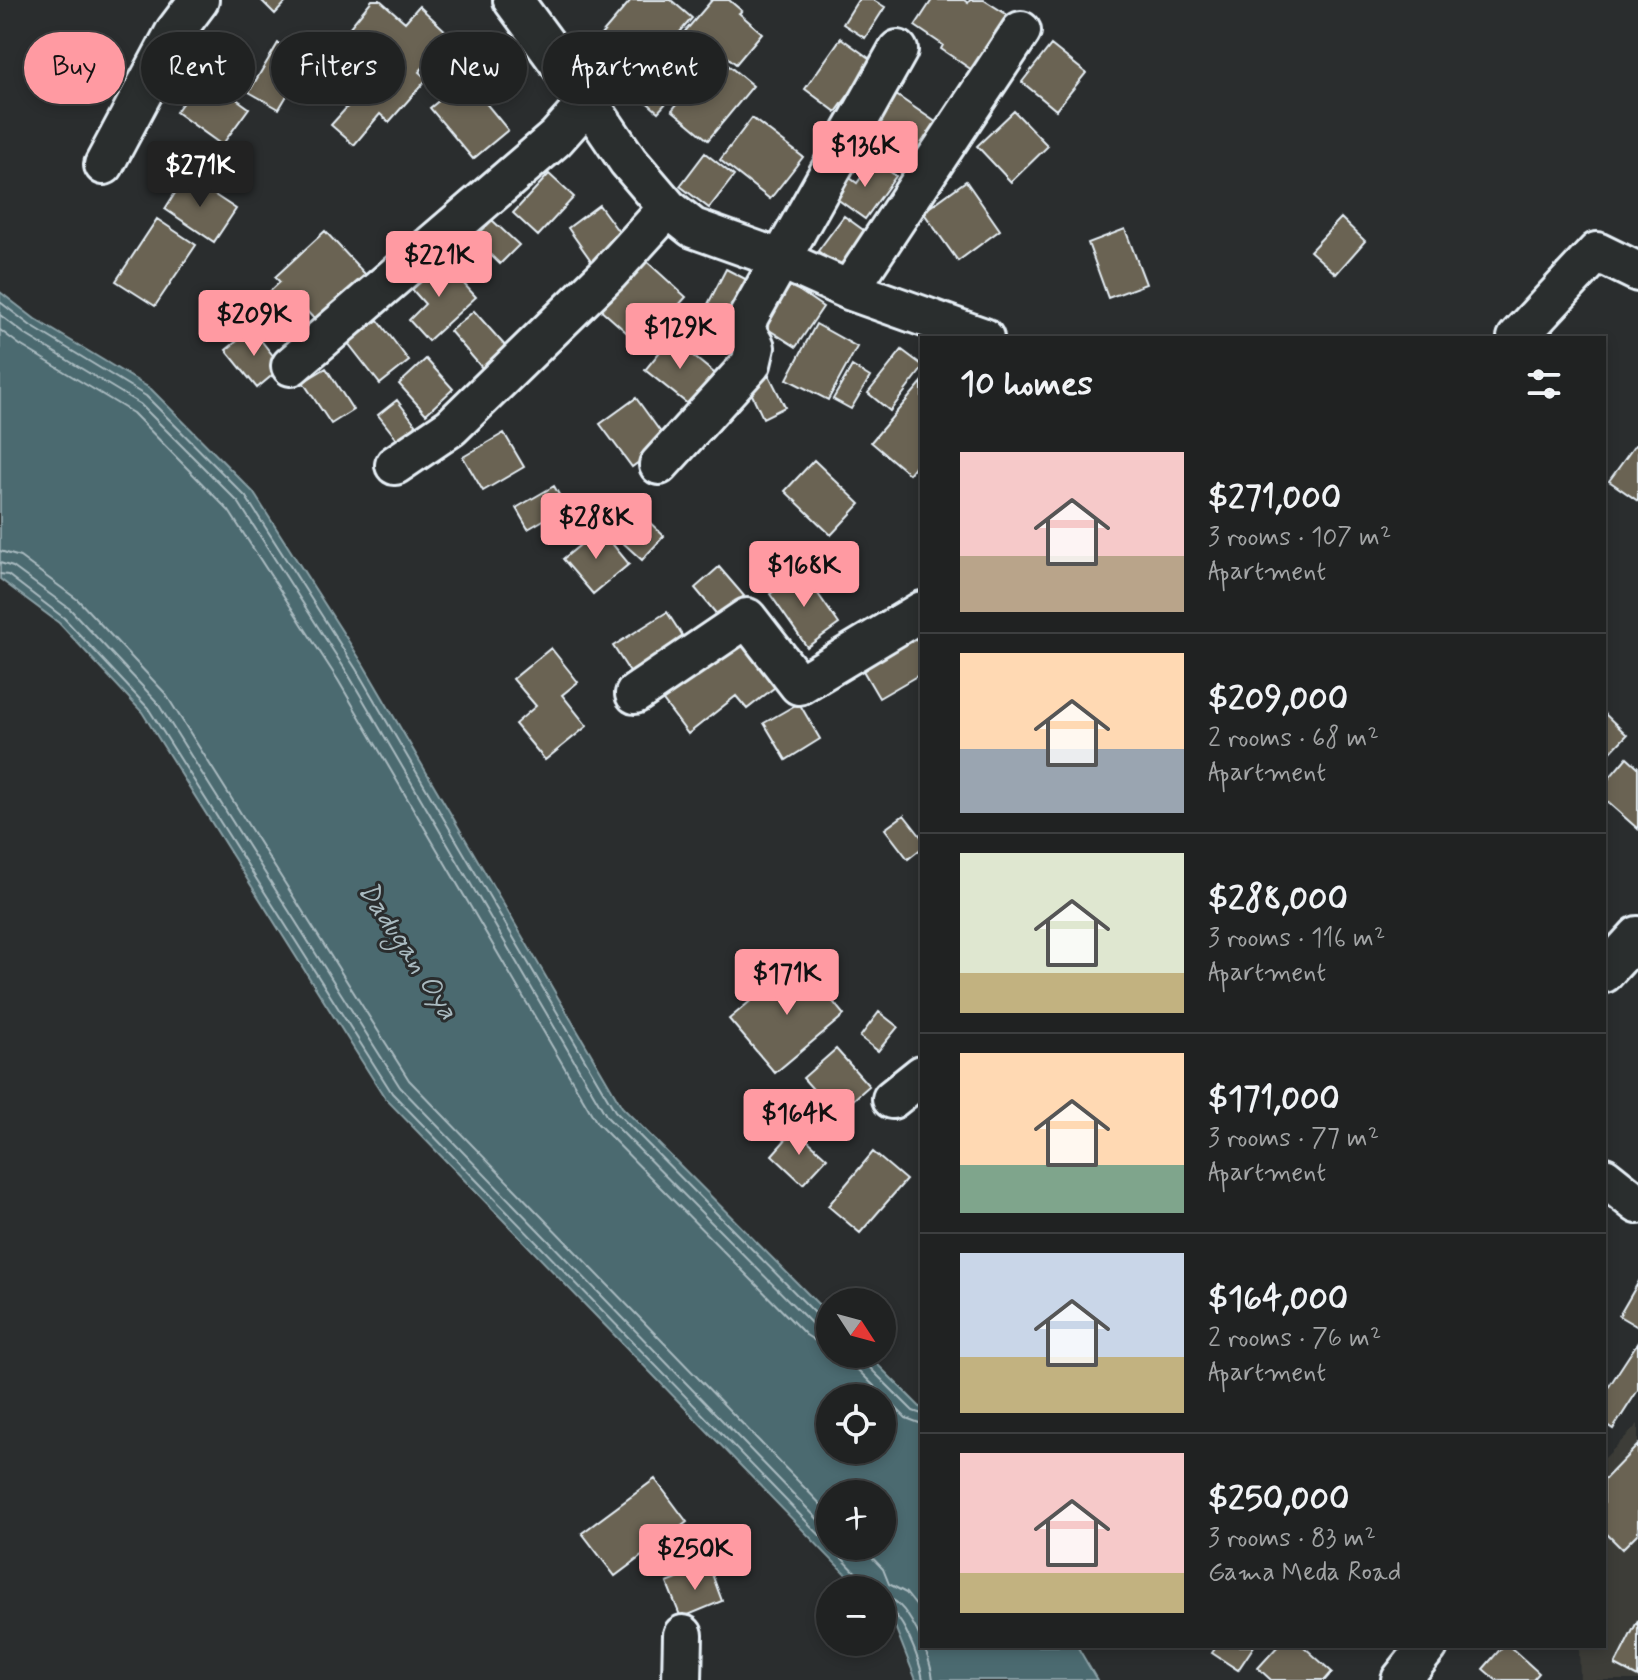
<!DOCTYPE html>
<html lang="en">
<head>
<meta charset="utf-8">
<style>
  :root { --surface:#202222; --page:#282a2a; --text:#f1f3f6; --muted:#a2a4a5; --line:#3d3f40; --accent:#ff9aa2 }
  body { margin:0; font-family:Mynerve,sans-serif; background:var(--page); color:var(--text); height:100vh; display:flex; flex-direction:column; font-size:30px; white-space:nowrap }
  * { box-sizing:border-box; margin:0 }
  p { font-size:26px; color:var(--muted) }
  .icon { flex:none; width:44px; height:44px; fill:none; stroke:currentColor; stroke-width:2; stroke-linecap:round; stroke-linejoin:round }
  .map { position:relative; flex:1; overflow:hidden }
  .details { position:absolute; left:920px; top:336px; width:686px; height:1312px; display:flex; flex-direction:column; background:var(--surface); border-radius:0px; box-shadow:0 4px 12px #0003,0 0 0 2px var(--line) }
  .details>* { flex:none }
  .top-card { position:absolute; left:24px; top:32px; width:760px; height:72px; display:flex; gap:16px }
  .needle { width:52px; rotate:126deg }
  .tools { position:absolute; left:816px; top:1288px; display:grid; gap:16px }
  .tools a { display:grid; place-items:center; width:80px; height:80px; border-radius:50%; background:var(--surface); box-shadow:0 4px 12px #0003,0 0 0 2px var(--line); font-size:40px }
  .price { position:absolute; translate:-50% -68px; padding:0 18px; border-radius:8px; background:var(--accent); color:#111; font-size:26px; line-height:52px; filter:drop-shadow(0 2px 4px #0008) }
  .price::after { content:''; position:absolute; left:50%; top:48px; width:24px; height:18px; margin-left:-12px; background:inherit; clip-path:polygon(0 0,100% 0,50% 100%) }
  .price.current { background:#222; color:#fff }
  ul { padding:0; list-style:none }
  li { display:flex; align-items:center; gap:24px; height:200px; padding:0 40px }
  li+li { border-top:2px solid var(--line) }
  li span { display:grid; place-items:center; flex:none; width:224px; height:160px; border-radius:0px; color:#555 }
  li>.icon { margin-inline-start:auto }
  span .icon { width:96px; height:96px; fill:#fffc; stroke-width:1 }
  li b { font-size:34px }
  h2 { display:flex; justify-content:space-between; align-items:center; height:96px; padding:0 40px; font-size:34px }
  .chip { padding:0 28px; border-radius:36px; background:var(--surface); box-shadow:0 4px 12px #0003,0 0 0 2px var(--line); font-size:28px; line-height:72px }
  .chip.current { background:var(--accent); color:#111 }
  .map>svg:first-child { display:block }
</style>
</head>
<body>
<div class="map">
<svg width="1638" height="1680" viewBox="0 0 1638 1680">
  <rect width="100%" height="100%" fill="#2a2d2e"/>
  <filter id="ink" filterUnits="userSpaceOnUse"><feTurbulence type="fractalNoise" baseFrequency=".0125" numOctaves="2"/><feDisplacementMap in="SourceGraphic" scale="16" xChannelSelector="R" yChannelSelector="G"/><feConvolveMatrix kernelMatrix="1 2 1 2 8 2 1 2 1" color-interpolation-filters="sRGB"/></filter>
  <g filter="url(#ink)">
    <path fill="#3d3e39" d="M1638 1424V1680H1580L1579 1646H1604V1459Z"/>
    <path fill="#4c6a6f" stroke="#8aa0a6" stroke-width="2" fill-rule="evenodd" d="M0 292 35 319 151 389 253 492 363 664 622 1107 830 1316V1354H867L922 1409V1646H1077L1097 1680H916L894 1624 882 1611V1590H861L385 1098 142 712 59 623 0 579ZM830 1398H882V1450H830ZM830 1494H882V1546H830Z"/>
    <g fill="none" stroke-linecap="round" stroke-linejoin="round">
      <path stroke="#aabbc1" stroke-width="2" d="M0 302 31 326 146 396 246 497 356 669 615 1111 821 1319 830 1321
        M0 315 26 335 140 404 239 503 348 674 607 1117 814 1326 830 1331
        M0 330 20 345 133 413 229 511 338 680 597 1123 806 1335 817 1342 830 1343
        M0 551 20 557 78 600 165 693 409 1080 830 1514
        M0 563 13 567 70 609 157 702 400 1087 830 1532
        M0 574 8 575 64 618 148 708 392 1093 864 1581 866 1590
        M852 1354 857 1369 906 1418 922 1424
        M862 1354 865 1363 913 1411 922 1414
        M861 1546 883 1569 889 1584 906 1593 922 1613
        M882 1596C908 1598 931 1657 933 1680
        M882 1606C902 1609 920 1661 923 1680"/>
    </g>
    <path fill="#6a6453" stroke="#e8f1f8" stroke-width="2" d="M261 0H288L275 14Z
      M372 0H380L405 22 419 6 451 36 419 72 427 79 389 122 380 114 354 145 331 125 359 94 322 61Z
      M631 0H671L692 18 633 87 589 49Z
      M712 0H729L742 11 739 13 762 33 736 64 713 45 681 83 658 63Z
      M858 0H873L885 7 865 38 843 24Z
      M932 0H964L968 3 970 0H984L1014 19 978 74 941 49 943 45 915 26Z
      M841 38 873 61 836 112 805 89Z
      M278 43 308 60 279 109 249 92Z
      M1051 45 1086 73 1056 110 1022 82Z
      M717 56 753 86 708 140 672 110Z
      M208 57 231 73 221 88 249 108 222 145 176 112 196 84 191 80Z
      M653 72 676 92 658 112 635 92Z
      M466 79 508 130 473 159 430 108Z
      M886 88 937 123 916 154 865 118Z
      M1014 111 1048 146 1011 182 977 146Z
      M752 118 803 157 770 199 720 160Z
      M705 153 734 176 709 208 680 186Z
      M874 160 896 176 865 219 833 196 847 176 857 183Z
      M549 174 574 197 538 236 513 213Z
      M186 176 236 209 214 242 165 209Z
      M966 181 1000 230 958 261 923 212Z
      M599 205 624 239 592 262 568 228Z
      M844 216 873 237 846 272 818 251Z
      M1341 218 1365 241 1336 274 1310 251Z
      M157 219 196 245 155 306 116 281Z
      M492 220 519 245 500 264 474 239Z
      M1125 229 1146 284 1108 298 1088 243Z
      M325 231 366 275 317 322 302 306 285 323 262 299 280 282 275 277Z
      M643 258 686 297 642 346 599 308Z
      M441 259 476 297 428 341 409 320 425 304 410 287Z
      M726 269 755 284 737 318 708 304Z
      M791 285 823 307 796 347 763 326Z
      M474 311 507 348 483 369 450 331Z
      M378 320 409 361 380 384 348 343Z
      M816 324 857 347 828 400 787 379Z
      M252 329 282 367 257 388 226 350Z
      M671 338 714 373 689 405 645 370Z
      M902 350 922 365V369L890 411 868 393Z
      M426 359 453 389 426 414 399 384Z
      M852 366 870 377 851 409 833 399Z
      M326 368 353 410 331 424 303 382Z
      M767 371 785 407 763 418 746 382Z
      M922 382V458L909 474 871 442Z
      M636 398 667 441 632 467 600 424Z
      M397 400 419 429 400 443 378 415Z
      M504 433 524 467 483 491 463 457Z
      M1635 445 1638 447V501L1609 481Z
      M814 460 860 504 831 535 785 491Z
      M554 486 566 507 528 529 516 508Z
      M622 496 664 536 642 560 599 521Z
      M600 529 629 564 593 594 563 559Z
      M719 567 744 596 719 617 695 588Z
      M802 571 839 624 807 647 770 594Z
      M667 612 685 640 631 674 613 646Z
      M917 627 922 635V673L879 698 858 662Z
      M740 632 779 684 747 709 736 696 688 734 658 694Z
      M551 648 578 682 562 695 587 726 545 760 515 724 536 706 513 679Z
      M799 703 820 739 786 760 764 723Z
      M1604 713 1627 735 1604 759Z
      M1627 757 1638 767V829L1604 799V784Z
      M904 815 922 838V848L908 859 885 829Z
      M799 960 844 1015 775 1073 729 1019Z
      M879 1012 898 1027 878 1051 860 1037Z
      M836 1049 869 1086 836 1115 803 1078Z
      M795 1129 827 1158 803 1184 772 1155Z
      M873 1152 906 1180 860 1233 828 1206Z
      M1638 1283V1327L1619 1316Z
      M1638 1342V1390L1613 1429 1604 1423V1394Z
      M1638 1445V1533L1622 1549 1604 1531V1480Z
      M655 1479 687 1522 615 1576 582 1533Z
      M709 1566 722 1601 681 1618 667 1583Z
      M1638 1620V1677L1615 1665Z
      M1217 1646H1254L1238 1670 1212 1653Z
      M1278 1646H1303L1332 1672 1325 1680H1271L1258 1668Z
      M1503 1646H1509L1539 1673 1533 1680H1496L1483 1669Z"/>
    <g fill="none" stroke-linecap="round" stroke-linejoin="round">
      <defs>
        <path id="minor" d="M513 0 588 102 628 161 668 208 693 228 780 259 849 290 984 338
          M104 165 175 32 199 0
          M849 290 1021 31
          M1517 338 1597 252 1638 272
          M291 366 556 138 588 102
          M395 465 451 427 609 273 668 208
          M659 465 751 364 755 347 745 329 749 316 898 50
          M635 694 747 618 799 685 922 611
          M1604 973 1638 936
          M892 1099 922 1075
          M1604 1177 1638 1204
          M682 1680 683 1635
          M1401 1680 1428 1646"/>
      </defs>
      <use href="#minor" stroke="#e8f1f8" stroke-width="44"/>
      <use href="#minor" stroke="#2a2d2e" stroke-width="38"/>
    </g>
  </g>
  <g text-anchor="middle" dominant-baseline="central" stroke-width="6" stroke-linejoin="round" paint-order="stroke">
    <g font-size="28" font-style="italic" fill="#aabbc1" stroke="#2a2d2e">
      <text transform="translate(407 951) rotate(57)">Dadugan Oya</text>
    </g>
  </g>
</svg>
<div class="tools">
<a><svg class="needle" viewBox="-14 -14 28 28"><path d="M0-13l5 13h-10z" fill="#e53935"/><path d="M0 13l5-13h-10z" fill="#a2a4a5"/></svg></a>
<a><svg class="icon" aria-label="locate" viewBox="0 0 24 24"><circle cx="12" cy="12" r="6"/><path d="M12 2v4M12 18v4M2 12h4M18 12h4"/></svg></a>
<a>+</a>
<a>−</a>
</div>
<b class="price" style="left:865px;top:189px">$136K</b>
<b class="price current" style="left:200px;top:209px">$271K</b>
<b class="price" style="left:439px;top:299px">$221K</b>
<b class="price" style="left:254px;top:358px">$209K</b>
<b class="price" style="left:680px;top:371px">$129K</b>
<b class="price" style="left:596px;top:561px">$288K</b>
<b class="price" style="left:804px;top:609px">$168K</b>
<b class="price" style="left:787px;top:1017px">$171K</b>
<b class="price" style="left:799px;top:1157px">$164K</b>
<b class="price" style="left:695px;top:1592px">$250K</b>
<div class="top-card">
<a class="chip current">Buy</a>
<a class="chip">Rent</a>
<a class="chip">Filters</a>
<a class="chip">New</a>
<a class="chip">Apartment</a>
</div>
<section class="details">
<h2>10 homes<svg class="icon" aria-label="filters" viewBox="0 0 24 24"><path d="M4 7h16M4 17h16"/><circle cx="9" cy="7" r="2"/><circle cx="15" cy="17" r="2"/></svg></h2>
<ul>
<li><span style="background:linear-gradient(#f6c9c9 65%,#b9a48a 0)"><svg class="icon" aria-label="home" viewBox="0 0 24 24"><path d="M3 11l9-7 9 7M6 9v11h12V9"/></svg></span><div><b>$271,000</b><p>3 rooms · 107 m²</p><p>Apartment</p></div></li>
<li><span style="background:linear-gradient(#ffd9b3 60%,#9aa5b1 0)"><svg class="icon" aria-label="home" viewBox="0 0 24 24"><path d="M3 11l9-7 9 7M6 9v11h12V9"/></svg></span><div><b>$209,000</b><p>2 rooms · 68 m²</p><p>Apartment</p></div></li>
<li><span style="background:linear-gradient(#dfe7d0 75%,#c2b280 0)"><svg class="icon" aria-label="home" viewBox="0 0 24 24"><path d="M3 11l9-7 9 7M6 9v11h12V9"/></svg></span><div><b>$288,000</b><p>3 rooms · 116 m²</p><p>Apartment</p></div></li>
<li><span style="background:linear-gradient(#ffd9b3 70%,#7fa58c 0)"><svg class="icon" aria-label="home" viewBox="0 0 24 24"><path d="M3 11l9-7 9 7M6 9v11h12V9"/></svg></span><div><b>$171,000</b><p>3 rooms · 77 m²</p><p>Apartment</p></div></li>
<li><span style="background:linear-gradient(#c9d6e8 65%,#c2b280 0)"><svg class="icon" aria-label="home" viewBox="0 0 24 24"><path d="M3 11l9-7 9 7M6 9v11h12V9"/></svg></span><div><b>$164,000</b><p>2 rooms · 76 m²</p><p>Apartment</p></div></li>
<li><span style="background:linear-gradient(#f6c9c9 75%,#c2b280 0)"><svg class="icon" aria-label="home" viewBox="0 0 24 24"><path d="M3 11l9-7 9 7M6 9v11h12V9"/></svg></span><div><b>$250,000</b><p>3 rooms · 83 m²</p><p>Gama Meda Road</p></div></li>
</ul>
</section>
</div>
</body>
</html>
